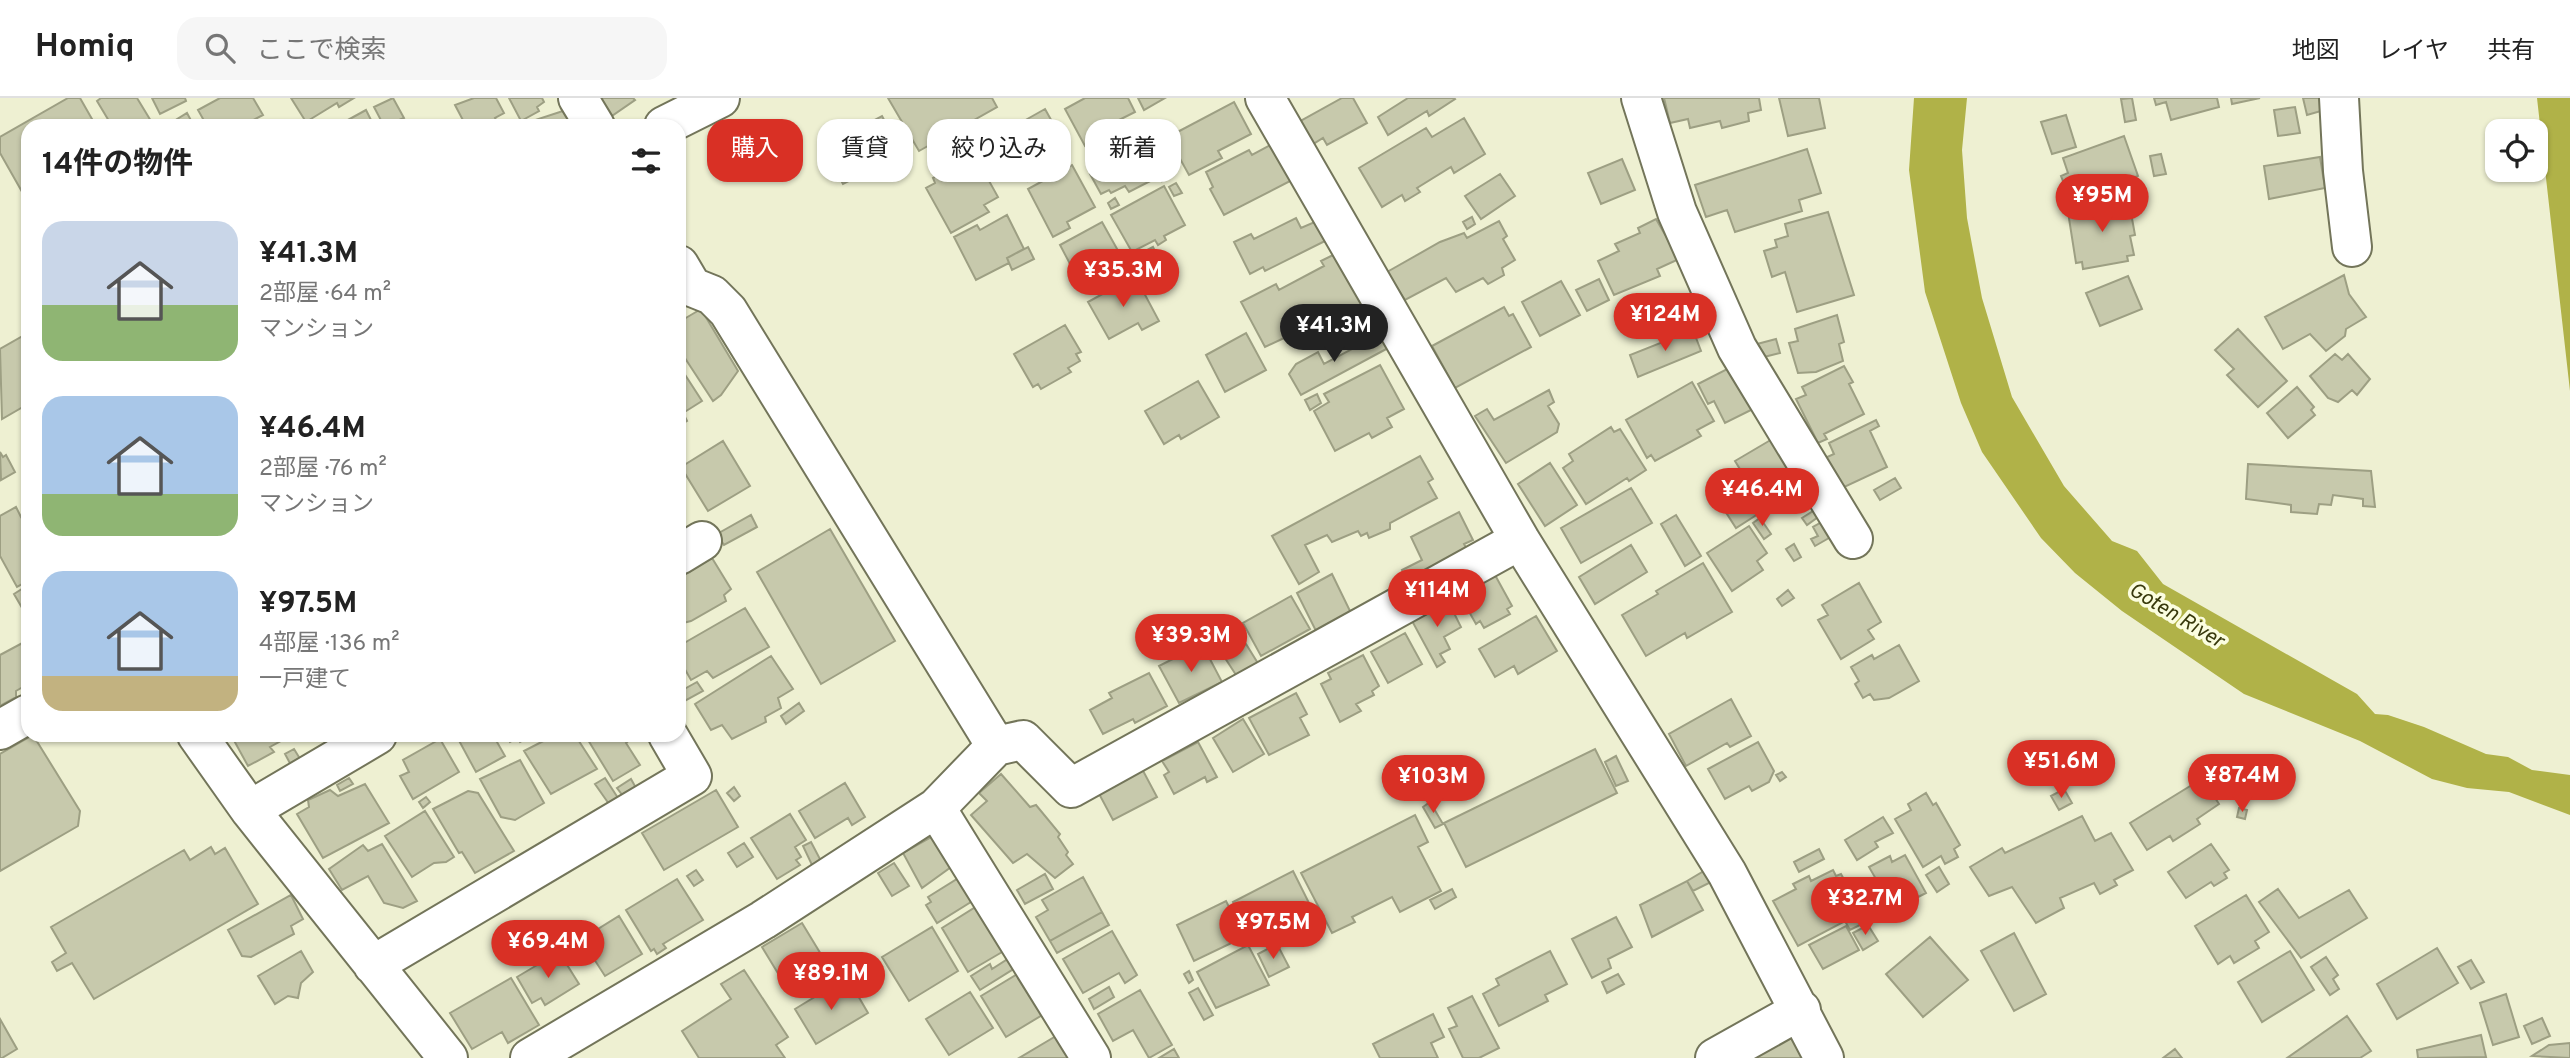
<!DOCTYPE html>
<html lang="ja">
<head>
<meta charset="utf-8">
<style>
  :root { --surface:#fff; --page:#f6f6f6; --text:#222; --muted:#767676; --line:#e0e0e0; --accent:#d93025 }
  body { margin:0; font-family:Overpass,"Noto Sans JP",sans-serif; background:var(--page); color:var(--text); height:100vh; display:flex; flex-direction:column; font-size:26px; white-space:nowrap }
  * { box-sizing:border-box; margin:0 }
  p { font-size:23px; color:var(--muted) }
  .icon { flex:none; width:38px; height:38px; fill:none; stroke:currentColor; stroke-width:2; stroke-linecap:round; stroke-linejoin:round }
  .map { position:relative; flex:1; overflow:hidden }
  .sheet { position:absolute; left:21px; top:21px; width:665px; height:623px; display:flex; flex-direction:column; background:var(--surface); border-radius:21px; box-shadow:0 2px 5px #0004 }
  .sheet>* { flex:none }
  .banner { position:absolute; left:707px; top:21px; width:665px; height:63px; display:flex; gap:14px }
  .fabs { position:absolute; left:2485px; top:21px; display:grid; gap:14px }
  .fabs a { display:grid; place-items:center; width:63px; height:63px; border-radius:14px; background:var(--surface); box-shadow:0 2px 5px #0004; font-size:35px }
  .price { position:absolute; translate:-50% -60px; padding:0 16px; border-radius:24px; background:var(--accent); color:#fff; font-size:23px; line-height:46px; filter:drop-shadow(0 2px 4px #0008) }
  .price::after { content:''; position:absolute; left:50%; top:42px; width:21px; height:16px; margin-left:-10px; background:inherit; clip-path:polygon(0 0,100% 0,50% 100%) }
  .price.current { background:#222; color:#fff }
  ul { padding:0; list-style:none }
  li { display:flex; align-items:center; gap:21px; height:175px; padding:0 21px }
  li span { display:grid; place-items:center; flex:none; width:196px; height:140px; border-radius:21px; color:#555 }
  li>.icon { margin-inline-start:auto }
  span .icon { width:84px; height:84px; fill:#fffc; stroke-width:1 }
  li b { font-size:30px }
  h2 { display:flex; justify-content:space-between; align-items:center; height:84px; padding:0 21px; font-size:30px }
  .chip { padding:0 24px; border-radius:21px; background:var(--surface); box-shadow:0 2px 5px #0004; font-size:24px; line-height:63px }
  .chip.current { background:var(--accent); color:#fff }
  header { display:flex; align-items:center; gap:42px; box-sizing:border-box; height:98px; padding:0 35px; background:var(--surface); border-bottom:2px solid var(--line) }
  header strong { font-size:33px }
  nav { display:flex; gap:38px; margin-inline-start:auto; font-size:24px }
  .search { width:490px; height:63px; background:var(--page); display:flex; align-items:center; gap:18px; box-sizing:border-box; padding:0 24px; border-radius:21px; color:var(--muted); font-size:26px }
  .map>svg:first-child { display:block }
</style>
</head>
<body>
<header>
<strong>Homiq</strong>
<div class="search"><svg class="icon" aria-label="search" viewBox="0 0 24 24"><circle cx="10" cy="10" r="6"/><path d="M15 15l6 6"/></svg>ここで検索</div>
<nav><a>地図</a><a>レイヤ</a><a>共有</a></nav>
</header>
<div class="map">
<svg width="2570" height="960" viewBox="0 0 2570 960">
  <rect width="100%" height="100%" fill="#eef0d2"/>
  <path fill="#b0b248" d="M1914 0H1967L1962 52 1967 120 1982 200 2012 299 2064 388 2112 443 2137 453 2163 486 2357 596 2375 616 2388 617 2424 629 2486 656 2508 659 2532 672 2570 677V717L2509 694 2467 690 2432 681 2360 643 2244 596 2122 513 2075 475 2041 440 1982 354 1961 305 1925 194 1909 72Z
    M2537 0H2570V293Z"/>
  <path fill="#c7c9ac" stroke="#9d9f83" stroke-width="2" d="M68 0H80L96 28H28V97L25 99 0 55V39Z
    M101 0H137L154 28H112L97 3Z
    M152 0H185L186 3 160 16Z
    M220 0H253L263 17 242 28H207L198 12Z
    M291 0H354L339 9 337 5 306 24Z
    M393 0 404 20 384 28 374 9Z
    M474 0H496L504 15 495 20 499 28H466L455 7Z
    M509 0H542L544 4 537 9 539 13 521 23Z
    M593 0H633L635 2 606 22Z
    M888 0H992L997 9 919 53Z
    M1085 0H1128L1135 14 1107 28 1111 35 1085 48 1065 11Z
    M1138 0H1165L1144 12Z
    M1342 0H1353L1367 25 1327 47 1323 40 1310 48 1297 25Z
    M1408 0H1454L1455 1 1429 18 1427 13 1388 37 1378 19Z
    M1664 0H1759L1761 12 1748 15 1749 23 1722 30 1720 23 1690 30 1688 21 1670 25Z
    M1779 0H1819L1825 30 1788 38Z
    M2132 0 2136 22 2125 24 2121 1Z
    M2154 0H2217L2219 9 2171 22 2166 4 2156 7Z
    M2231 0H2260L2232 6Z
    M2303 0H2323L2321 13 2307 17Z
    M1234 4 1251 36 1218 53 1222 60 1189 77 1168 39Z
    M2295 9 2300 35 2278 38 2274 12Z
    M569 11 576 28H531L529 24Z
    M1045 11 1069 54 1039 70 1043 75 1028 83 1025 79 1022 81 1002 44 1026 30 1022 24Z
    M366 12 374 28H337Z
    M187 15 194 28H166Z
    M2066 17 2076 49 2052 56 2041 24Z
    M882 18 902 56 843 86 836 73 831 75 821 57 825 56 821 50Z
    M1464 20 1485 56 1454 75 1451 69 1417 90 1420 94 1405 103 1402 97 1382 109 1359 70 1426 30 1432 39Z
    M1144 30 1169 79 1162 83 1160 78 1129 94 1125 88 1111 95 1109 92 1101 96 1090 76 1095 74 1087 59Z
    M2124 38 2138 78 2090 96 2088 91 2069 98 2061 78 2068 75 2063 60Z
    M1274 45 1294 81 1224 117 1210 91 1213 89 1206 74 1249 52 1252 57Z
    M1807 51 1821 95 1799 102 1802 113 1735 134 1727 112 1706 119 1695 87Z
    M2161 56 2166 76 2154 78 2150 58Z
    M2320 59 2325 90 2269 101 2264 68Z
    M968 61 971 67 978 63 998 99 984 107 989 114 951 135 926 90 935 85 933 80Z
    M1622 61 1635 92 1601 106 1588 75Z
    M1072 67 1095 109 1067 124 1070 130 1053 139 1028 91Z
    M1500 76 1515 98 1481 121 1465 98Z
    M1176 85 1182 95 1174 98 1169 89Z
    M1164 88 1185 127 1164 138 1166 142 1158 147 1155 142 1132 154 1111 117Z
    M1115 100 1119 107 1111 111 1108 105Z
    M2112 101 2113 108 2129 104 2135 137 2130 138 2134 157 2127 158 2128 163 2083 171 2082 164 2076 165 2068 114 2095 110 2094 105Z
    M1828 114 1854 197 1797 214 1785 174 1772 179 1764 153 1777 149 1775 142 1788 138 1785 126Z
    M1007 117 1024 151 1007 160 1009 165 976 182 954 139 977 127 980 132Z
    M1472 119 1475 126 1467 131 1463 124Z
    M1296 120 1301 130 1317 123 1327 142 1265 173 1263 169 1250 176 1234 144 1251 136 1254 141Z
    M1656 121 1679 161 1657 171 1660 178 1614 197 1598 163 1619 153 1615 146 1640 135 1638 130Z
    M1499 123 1507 138 1503 141 1515 162 1502 170 1504 177 1488 186 1483 180 1456 194 1446 180 1405 202 1387 174 1440 144 1464 135 1467 140Z
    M1102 124 1121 158 1078 181 1060 147Z
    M1028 149 1034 161 1012 172 1007 160Z
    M1153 149 1158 160 1137 170 1132 160Z
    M1333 157 1336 162 1341 160 1366 208 1353 214 1354 220 1337 229 1331 218 1265 249 1241 204 1276 186 1279 192 1324 168 1321 163Z
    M2344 177 2349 196 2366 219 2346 231 2345 238 2326 253 2310 236 2283 251 2265 219Z
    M1135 178 1159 223 1142 232 1138 225 1109 241 1088 204Z
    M2128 178 2142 211 2100 228 2086 195Z
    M1599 181 1609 202 1587 213 1576 192Z
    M1561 183 1580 217 1540 238 1522 204Z
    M1504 209 1509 218 1513 216 1531 249 1455 290 1432 248Z
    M701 211 738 273 721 297 713 303 679 251V224Z
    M1837 217 1844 244 1839 246 1843 263 1816 274 1798 275 1789 245 1798 243 1795 231Z
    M1065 227 1081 254 1076 256 1080 263 1068 270 1071 274 1041 291 1038 286 1033 289 1014 256Z
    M2238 231 2287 283 2258 309 2227 277 2234 271 2215 252Z
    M1693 232 1701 253 1638 279 1630 257Z
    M28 235V306L2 321 0 251Z
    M1246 235 1266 272 1225 294 1206 257Z
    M1382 235 1390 249 1301 297 1289 276 1296 266 1318 254 1324 266Z
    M1776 241 1780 255 1760 260 1757 246Z
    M2335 256 2342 262 2348 256 2370 281 2357 297 2352 292 2338 304 2328 300 2310 278Z
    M1380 267 1404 311 1387 320 1392 329 1372 340 1369 335 1335 353 1314 313 1329 304 1324 296Z
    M1844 268 1853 284 1849 286 1864 316 1824 336 1827 341 1818 345 1796 301 1806 297 1802 289Z
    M680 269 702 303 683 315 687 323 679 328Z
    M1731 269 1753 311 1725 325 1714 303 1708 306 1698 286Z
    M1198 283 1219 319 1181 341 1179 337 1164 346 1145 313Z
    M1692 284 1714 323 1697 332 1701 338 1655 363 1651 357 1647 360 1626 322Z
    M2297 289 2314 309 2311 312 2315 317 2288 340 2267 315Z
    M1549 292 1554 304 1548 308 1559 326 1557 334 1506 365 1475 318 1487 311 1494 322Z
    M1317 296 1321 305 1310 312 1305 302Z
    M1876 322 1879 328 1870 333 1887 369 1840 391 1825 360 1834 356 1829 345Z
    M1611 329 1614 334 1620 331 1646 372 1629 383 1627 380 1586 406 1563 370 1573 363 1569 356Z
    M1774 340 1802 388 1764 410 1735 363Z
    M723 343 750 388 708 413 681 369Z
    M0 354 3 359 6 357 15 374 1 382Z
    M1420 358 1433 381 1428 384 1437 400 1390 425V431L1369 440 1367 435 1361 438 1358 433 1332 444 1327 437 1305 447 1319 474 1299 486 1272 438Z
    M1550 365 1577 407 1545 428 1518 386Z
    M2248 366 2371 373 2375 409 2363 408V401L2333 397 2331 407 2319 406 2317 416 2291 414V407L2246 401Z
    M1895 380 1901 390 1880 402 1874 392Z
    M1739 385 1758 416 1736 430 1716 399Z
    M1631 390 1652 425 1581 465 1561 430Z
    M1821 408 1825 414 1807 427 1802 420Z
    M16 409 21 419 28 415V483L17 489 0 458V418Z
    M1459 414 1473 442 1464 446 1469 455 1408 484 1402 472 1422 462 1411 439Z
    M751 417 757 429 724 447 717 436Z
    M1676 417 1701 458 1685 468 1661 426Z
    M1760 420 1771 436 1764 441 1753 425Z
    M1827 421 1836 436 1815 448 1811 441 1818 438 1813 429Z
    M1749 428 1767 455 1757 463 1763 472 1732 493 1707 455Z
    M830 431 895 543 821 586 757 474Z
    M1794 446 1801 459 1794 463 1786 451Z
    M1631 447 1647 474 1595 506 1579 479Z
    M712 460 731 491 724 497 726 503 691 523 679 526V480Z
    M1703 465 1732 514 1687 540 1685 535 1646 558 1622 517 1658 496 1656 493Z
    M1332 476 1351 515 1316 533 1297 495Z
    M1495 477 1512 508 1507 511 1510 516 1484 530 1480 523 1476 526 1459 496Z
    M1859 485 1881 524 1868 532 1874 541 1841 561 1818 522 1828 517 1822 507Z
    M28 487V520L14 496Z
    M1788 492 1794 500 1782 508 1777 501Z
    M1291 498 1310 531 1261 558 1243 525Z
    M1447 501 1461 529 1444 539 1450 551 1440 556 1445 564 1437 569 1411 521Z
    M745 510 769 549 713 580 707 573 691 582 679 561V548Z
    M1536 518 1557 553 1518 576 1514 568 1495 579 1479 551Z
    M1405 535 1422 566 1388 585 1371 554Z
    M28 542V586L16 593V599L0 608V557Z
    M1202 546 1222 584 1179 605 1159 568Z
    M1246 546 1259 567 1238 580 1225 560Z
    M1899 547 1919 583 1889 600 1874 602 1870 596 1863 600 1855 586 1859 583 1851 569 1872 557 1874 561Z
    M1363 557 1379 588 1372 593 1374 597 1356 606 1361 613 1340 624 1321 586 1331 581 1328 575Z
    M771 558 793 591 778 600 781 610 765 619 766 624 732 641 722 627 711 632 695 606Z
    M1149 575 1167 608 1135 625 1133 621 1103 636 1090 612 1112 600 1109 595Z
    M697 584 703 593 681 605 679 594Z
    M1296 595 1307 616 1300 620 1309 637 1269 657 1249 620Z
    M1731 601 1751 638 1730 649 1727 645 1686 668 1669 636Z
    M799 605 804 613 786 626 781 618Z
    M1243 621 1264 656 1233 674 1213 640Z
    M33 637 80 713 78 728 0 773V656Z
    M231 637H287L288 639 270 649 274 654 248 668Z
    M322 637H337L339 640 328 647Z
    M456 637H493L505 658 476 674Z
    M505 637H532L520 644 517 640 510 644Z
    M575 637 597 671 551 696 524 653 553 638Z
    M585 637H635L626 645 640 667 613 683Z
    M440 641 459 674 413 701 400 678 409 674 403 662Z
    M1198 644 1217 679 1207 684 1205 679 1174 696 1164 677 1169 674 1162 663Z
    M1758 644 1774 673 1769 684 1752 693 1749 688 1725 701 1708 671Z
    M294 651 302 664 292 669 285 656Z
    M1595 651 1617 695 1466 769 1444 725Z
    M1616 658 1628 683 1616 688 1605 664Z
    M520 662 544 705 515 722 501 719 480 681Z
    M1141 669 1157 699 1113 722 1097 692Z
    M1782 674 1786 679 1780 683 1776 677Z
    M2199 675 2219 706 2197 721 2200 726 2173 743 2170 738 2147 752 2130 725 2195 685 2191 680Z
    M1001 676 1030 709 1036 707 1060 736 1058 739 1068 754 1066 757 1073 766 1055 780 1027 756 1013 765 971 717 987 703 979 695Z
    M349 680 353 686 340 693 337 687Z
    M605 680 618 700 609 706 595 686Z
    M631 681 636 690 623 698 617 690Z
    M845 685 865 719 852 727 848 720 815 740 799 713Z
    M365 686 389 725 323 760 297 716 309 709 308 702 330 692 338 698Z
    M734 689 740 698 734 703 727 695Z
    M2064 691 2072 705 2059 712 2051 698Z
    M716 692 738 729 664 772 642 735Z
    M468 693 478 695 514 753 475 775 462 754 459 755 433 711Z
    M1926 695 1933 707 1936 705 1960 747 1954 751 1958 759 1945 766 1941 758 1923 769 1895 721 1911 712 1908 706Z
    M426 699 430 704 423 710 419 704Z
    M1430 704 1443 726 1435 730 1423 709Z
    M2239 710 2247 712 2245 721 2237 719Z
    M425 713 454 759 446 764 434 765 412 779 385 738Z
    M790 716 806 742 795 749 801 759 796 762 800 767 777 781 751 740Z
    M1415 717 1428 744 1418 749 1441 793 1400 814 1392 799 1352 819 1355 824 1332 835 1301 775Z
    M2082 718 2095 743 2111 735 2133 772 2114 782 2117 787 2100 796 2094 785 2060 800 2064 810 2036 825 2012 789 1989 798 1970 769 2002 750 2005 755Z
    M1883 719 1893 735 1875 744 1878 749 1857 762 1845 742Z
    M937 736 958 764 922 790 903 755Z
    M811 744 821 763 812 767 803 748Z
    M744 745 753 759 737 769 728 755Z
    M382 746 417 803 403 810 384 805 368 778 342 792 329 771 363 747 368 753Z
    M2211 746 2229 772 2224 775 2227 780 2214 788 2211 784 2186 800 2168 774Z
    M211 749 215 756 225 750 258 806 94 901 72 865 57 873 52 864 66 855 51 829 184 752 190 762Z
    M1819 751 1824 761 1799 774 1794 764Z
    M1905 757 1926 795 1893 812 1891 808 1871 818 1857 791 1876 781 1869 769 1890 758 1892 764Z
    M894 765 909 788 892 798 878 775Z
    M1939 769 1949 786 1937 794 1926 777Z
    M1709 770 1715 782 1693 793 1687 783Z
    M696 772 703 782 694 788 687 778Z
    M1833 772 1836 778 1841 776 1858 807 1855 811 1862 826 1850 832 1845 823 1798 848 1773 803 1796 791 1793 786 1809 778 1811 783Z
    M1293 773 1316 819 1299 828 1296 823 1254 844 1233 804Z
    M965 776 979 799 937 825 926 807 931 804 928 799Z
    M1045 776 1053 791 1025 806 1017 792Z
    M1083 779 1102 814 1050 843 1036 819 1048 812 1042 802Z
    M677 781 703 822 663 846 666 850 657 856 654 851 651 853 626 812Z
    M1687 783 1703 812 1652 839 1640 807Z
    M1452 791 1456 799 1435 811 1430 802Z
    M2278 791 2299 820 2349 792 2367 820 2301 860 2259 804Z
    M291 797 303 821 291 828 294 836 251 859 242 858 228 832Z
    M2246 797 2269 834 2255 843 2259 850 2234 865 2230 858 2218 866 2195 828Z
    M1226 803 1244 839 1194 863 1177 827Z
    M982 805 1009 850 968 874 942 830Z
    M1102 814 1109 827 1057 855 1050 843Z
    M619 818 642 856 605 878 594 861 589 864 577 844Z
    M1616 819 1632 849 1608 861 1611 870 1592 880 1572 841Z
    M802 825 822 858 782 882 762 849Z
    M1868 827 1878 843 1863 852 1853 835Z
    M1846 828 1859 852 1823 871 1809 847Z
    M932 829 958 873 909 903 882 859Z
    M1112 833 1137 877 1125 885 1119 875 1083 895 1063 861Z
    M2014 835 2046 896 2014 913 1981 853Z
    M1930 839 1968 882 1923 919 1886 876Z
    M1277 846 1289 869 1269 879 1258 856Z
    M1248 847 1269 887 1216 910 1197 874Z
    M2437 850 2458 885 2397 921 2377 886Z
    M301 853 313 874 301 885 298 900 288 898 275 906 258 878Z
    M1550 853 1567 886 1545 897 1548 903 1499 928 1483 896 1499 887 1496 881Z
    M2290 853 2314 892 2262 924 2238 884Z
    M559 854 579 886 545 907 541 900 532 905 517 879Z
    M1014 857 1020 867 980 892 971 878 990 866 992 871Z
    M2326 859 2338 877 2333 881 2339 891 2330 897 2311 869Z
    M2471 862 2484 884 2471 891 2458 869Z
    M744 872 788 939 776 947 785 960H699L682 933 731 901 721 886Z
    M1189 873 1193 882 1189 885 1184 876Z
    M1019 875 1044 916 1006 939 981 898Z
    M1618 876 1624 886 1607 895 1602 884Z
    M511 880 539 927 508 945 502 934 472 951 450 915Z
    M850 884 868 915 816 946 795 911 833 888 836 893Z
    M1109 889 1114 899 1094 911 1089 901Z
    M1198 890 1213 917 1204 922 1189 895Z
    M1140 892 1172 947 1149 960 1133 932 1113 943 1098 916Z
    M970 894 993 930 949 957 926 921Z
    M2506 896 2519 939 2493 947 2480 905Z
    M1472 898 1499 950 1479 960H1463L1449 931 1457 928 1448 910Z
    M1433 916 1444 939 1431 945 1438 960H1380L1373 946Z
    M2347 918 2371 953 2360 960H2287Z
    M2542 920 2550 938 2532 946 2524 928Z
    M0 921 17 951 2 960H0Z
    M1795 929 1808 956 1802 960H1735Z
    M1061 935 1076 960H1019Z
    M2481 937 2486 959 2418 960 2417 952Z
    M2570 945V960L2532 958 2549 947Z
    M1174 951 1179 960H1159Z
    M2175 951 2182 960H2163Z"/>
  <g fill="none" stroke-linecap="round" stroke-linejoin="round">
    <defs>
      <path id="minor" d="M578 0 595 28
        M1265 0 1520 442 1727 775 1824 960
        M1641 0 1677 114 1737 250 1853 441
        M2339 0 2343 73 2352 149
        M664 28 720 0
        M679 167 692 189 712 197 728 213 996 648
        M679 457 702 443
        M0 632 28 616
        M197 637 250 712 448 960
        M936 710 1091 960
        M250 712 377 637
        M373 867 692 678 668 637
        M530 960 763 822 936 710 996 648 1023 642 1071 690 1520 442
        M1715 960 1801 912"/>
    </defs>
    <use href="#minor" stroke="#73755a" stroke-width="42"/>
    <use href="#minor" stroke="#fff" stroke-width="38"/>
  </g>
  <g text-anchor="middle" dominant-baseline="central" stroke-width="7" stroke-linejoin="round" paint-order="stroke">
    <g font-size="21" font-style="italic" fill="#393a0d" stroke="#fbfddf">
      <text transform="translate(2176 518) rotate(31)">Goten River</text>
    </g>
  </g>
</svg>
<div class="fabs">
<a><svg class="icon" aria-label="locate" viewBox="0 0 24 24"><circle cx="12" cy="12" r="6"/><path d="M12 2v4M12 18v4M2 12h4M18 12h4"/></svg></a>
</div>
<b class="price" style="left:2102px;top:136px">¥95M</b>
<b class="price" style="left:1123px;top:211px">¥35.3M</b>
<b class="price" style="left:1665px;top:255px">¥124M</b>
<b class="price current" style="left:1334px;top:266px">¥41.3M</b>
<b class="price" style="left:1762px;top:430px">¥46.4M</b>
<b class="price" style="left:1437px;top:531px">¥114M</b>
<b class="price" style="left:1191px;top:576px">¥39.3M</b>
<b class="price" style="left:2061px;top:702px">¥51.6M</b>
<b class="price" style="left:2242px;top:716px">¥87.4M</b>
<b class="price" style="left:1433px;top:717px">¥103M</b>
<b class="price" style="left:1865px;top:839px">¥32.7M</b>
<b class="price" style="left:1273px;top:863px">¥97.5M</b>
<b class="price" style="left:548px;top:882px">¥69.4M</b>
<b class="price" style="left:831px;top:914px">¥89.1M</b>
<div class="banner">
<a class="chip current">購入</a>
<a class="chip">賃貸</a>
<a class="chip">絞り込み</a>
<a class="chip">新着</a>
</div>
<section class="sheet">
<h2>14件の物件<svg class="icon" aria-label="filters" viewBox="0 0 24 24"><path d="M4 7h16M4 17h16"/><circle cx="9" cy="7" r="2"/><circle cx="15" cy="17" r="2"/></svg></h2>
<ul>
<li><span style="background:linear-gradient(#c9d6e8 60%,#8fb573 0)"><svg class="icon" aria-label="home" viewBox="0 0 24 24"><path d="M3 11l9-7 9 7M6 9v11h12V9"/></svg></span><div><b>¥41.3M</b><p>2部屋 · 64 m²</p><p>マンション</p></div></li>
<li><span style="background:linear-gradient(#a9c7e8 70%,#8fb573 0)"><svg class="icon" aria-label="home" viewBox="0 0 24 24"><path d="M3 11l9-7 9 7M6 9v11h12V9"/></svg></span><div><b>¥46.4M</b><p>2部屋 · 76 m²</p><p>マンション</p></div></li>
<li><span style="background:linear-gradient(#a9c7e8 75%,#c2b280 0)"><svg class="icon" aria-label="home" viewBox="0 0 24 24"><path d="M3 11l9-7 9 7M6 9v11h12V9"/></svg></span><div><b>¥97.5M</b><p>4部屋 · 136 m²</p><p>一戸建て</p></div></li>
</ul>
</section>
</div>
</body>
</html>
